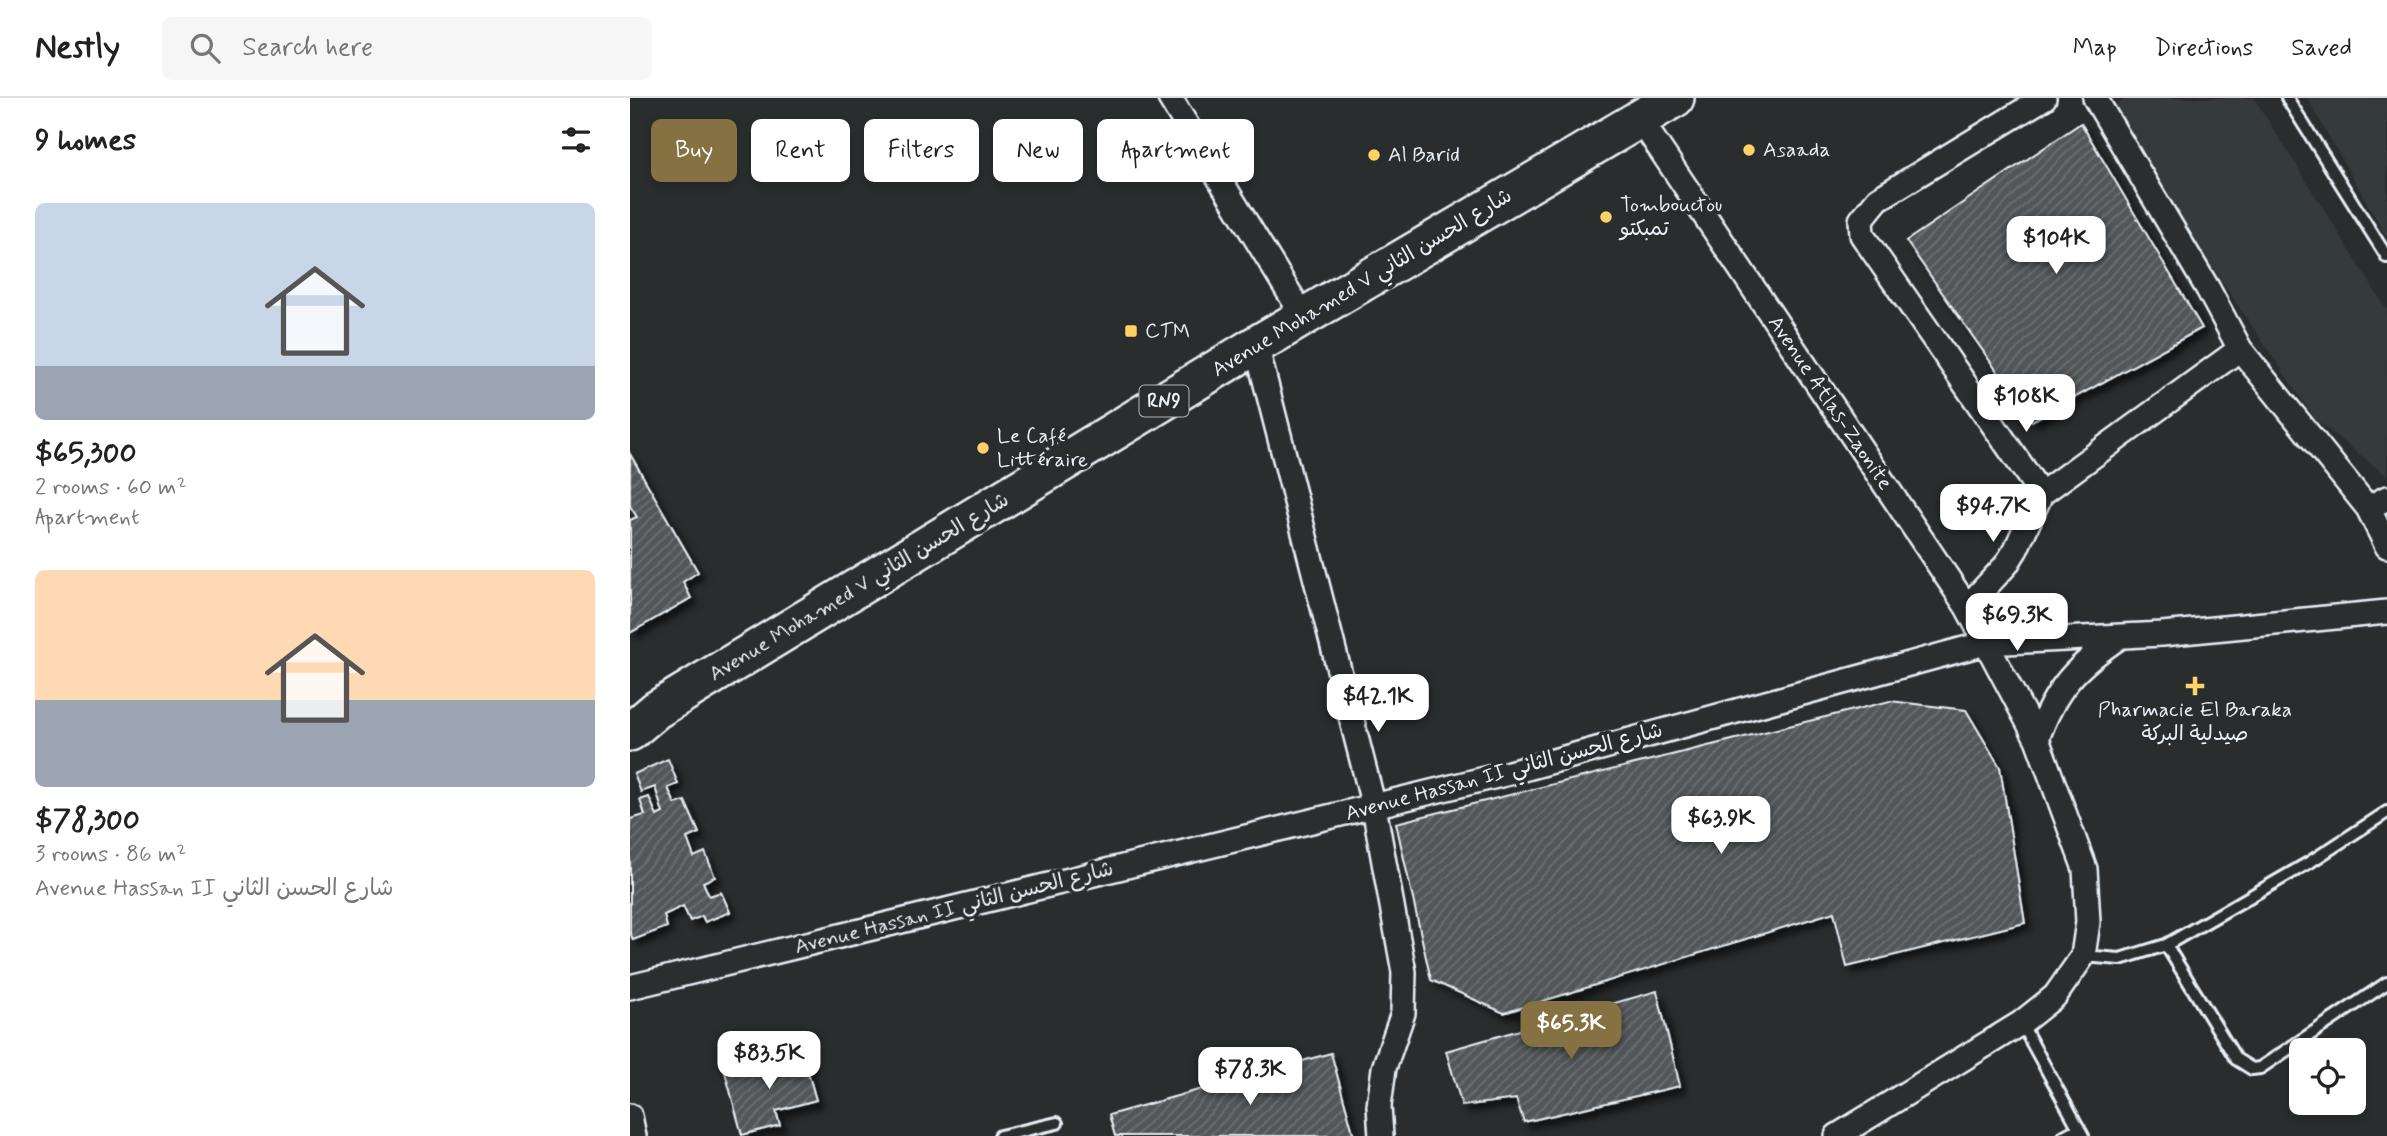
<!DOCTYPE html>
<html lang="en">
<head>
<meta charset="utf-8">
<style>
  :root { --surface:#fff; --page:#f6f6f6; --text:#222; --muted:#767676; --line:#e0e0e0; --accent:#857141 }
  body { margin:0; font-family:Mynerve,"Playpen Sans Arabic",sans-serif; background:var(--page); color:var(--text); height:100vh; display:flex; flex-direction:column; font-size:26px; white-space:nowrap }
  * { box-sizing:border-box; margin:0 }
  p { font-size:23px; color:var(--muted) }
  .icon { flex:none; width:38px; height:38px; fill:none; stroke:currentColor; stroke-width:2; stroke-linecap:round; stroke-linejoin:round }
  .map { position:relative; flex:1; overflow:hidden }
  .side { display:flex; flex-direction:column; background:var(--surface); width:630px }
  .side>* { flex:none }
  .guide { position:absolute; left:21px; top:21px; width:665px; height:63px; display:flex; gap:14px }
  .tools { position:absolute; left:1659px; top:940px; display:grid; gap:14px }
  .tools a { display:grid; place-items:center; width:77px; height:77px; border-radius:10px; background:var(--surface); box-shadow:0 4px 10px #0003; font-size:35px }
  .price { position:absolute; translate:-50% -60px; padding:0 16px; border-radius:14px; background:#fff; color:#222; font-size:23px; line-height:46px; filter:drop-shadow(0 2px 4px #0008) }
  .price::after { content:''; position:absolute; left:50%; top:42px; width:21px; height:16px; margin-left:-10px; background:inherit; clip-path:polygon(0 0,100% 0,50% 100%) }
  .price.selected { background:var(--accent); color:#fff }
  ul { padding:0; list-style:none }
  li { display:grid; align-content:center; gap:14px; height:371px; padding:0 35px }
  li span { display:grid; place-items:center; height:217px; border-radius:10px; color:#555 }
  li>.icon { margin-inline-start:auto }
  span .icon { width:126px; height:126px; fill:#fffc; stroke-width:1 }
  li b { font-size:30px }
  h2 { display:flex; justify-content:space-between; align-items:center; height:84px; padding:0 35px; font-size:30px }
  .chip { padding:0 24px; border-radius:10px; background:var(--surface); box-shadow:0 4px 10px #0003; font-size:24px; line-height:63px }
  .chip.selected { background:var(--accent); color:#fff }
  header { display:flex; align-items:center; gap:42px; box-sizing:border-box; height:98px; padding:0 35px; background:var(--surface); border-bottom:2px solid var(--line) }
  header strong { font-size:33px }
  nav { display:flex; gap:38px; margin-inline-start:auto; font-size:24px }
  .search { width:490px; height:63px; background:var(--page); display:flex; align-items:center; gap:18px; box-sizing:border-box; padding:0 24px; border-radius:10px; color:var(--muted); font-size:26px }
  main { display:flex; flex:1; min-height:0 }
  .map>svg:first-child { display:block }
</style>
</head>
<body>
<header>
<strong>Nestly</strong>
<div class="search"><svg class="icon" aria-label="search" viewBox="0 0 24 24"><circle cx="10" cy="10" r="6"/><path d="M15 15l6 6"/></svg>Search here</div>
<nav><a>Map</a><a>Directions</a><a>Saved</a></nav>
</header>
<main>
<section class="side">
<h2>9 homes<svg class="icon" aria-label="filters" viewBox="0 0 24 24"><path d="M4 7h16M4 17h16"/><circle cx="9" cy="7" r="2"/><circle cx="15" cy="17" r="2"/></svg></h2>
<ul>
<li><span style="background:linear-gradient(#c9d6e8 75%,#9aa5b1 0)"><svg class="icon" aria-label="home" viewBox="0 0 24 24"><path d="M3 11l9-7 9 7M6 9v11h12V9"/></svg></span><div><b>$65,300</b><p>2 rooms · 60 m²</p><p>Apartment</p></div></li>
<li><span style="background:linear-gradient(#ffd9b3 60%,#9aa5b1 0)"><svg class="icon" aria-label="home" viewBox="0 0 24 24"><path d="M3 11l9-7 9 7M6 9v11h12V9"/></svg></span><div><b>$78,300</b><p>3 rooms · 86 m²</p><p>Avenue Hassan II شارع الحسن الثاني</p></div></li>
</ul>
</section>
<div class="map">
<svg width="1757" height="1038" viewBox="0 0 1757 1038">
  <defs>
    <pattern id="building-hatch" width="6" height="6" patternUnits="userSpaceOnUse" patternTransform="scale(1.75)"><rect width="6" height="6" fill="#535759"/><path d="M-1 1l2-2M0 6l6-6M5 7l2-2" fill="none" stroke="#6c7072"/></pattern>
    <filter id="shadow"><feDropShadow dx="6" dy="6" stdDeviation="3.5" flood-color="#0009"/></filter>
  </defs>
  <rect width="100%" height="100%" fill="#2a2d2e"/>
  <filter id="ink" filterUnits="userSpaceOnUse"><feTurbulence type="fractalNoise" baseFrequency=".0143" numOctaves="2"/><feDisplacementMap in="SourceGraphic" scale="14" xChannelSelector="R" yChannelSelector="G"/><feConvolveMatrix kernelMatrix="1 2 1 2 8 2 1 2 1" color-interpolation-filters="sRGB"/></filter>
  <g filter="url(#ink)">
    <path fill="#363a3b" d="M1498 0H1624L1757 212V378L1686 322 1476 13Z
      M1677 0H1757V140Z"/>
    <path fill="url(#building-hatch)" stroke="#e8f1f8" stroke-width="2" filter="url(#shadow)" d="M1451 25 1572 230 1402 323 1276 143Z
      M0 356 68 474 53 484 61 500 0 535V422L7 419 0 408Z
      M1260 603 1336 612 1370 669 1395 825 1217 869 1204 814 874 915 801 882 766 725Z
      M38 661 48 686 38 690 45 706 55 703 69 735 57 740 64 759 75 754 85 779 73 784 79 798 91 794 100 814 75 824 72 818 60 823 53 808 34 817 37 829 3 842 0 835V721L15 717 10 702 19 699 27 718 33 715 25 689 11 694 4 676Z
      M1027 893 1050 988 894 1024 886 1001 832 1008 816 953Z
      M172 953 186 1002 146 1013 150 1027 112 1037 95 974Z
      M701 955 724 1038H485L479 1017Z"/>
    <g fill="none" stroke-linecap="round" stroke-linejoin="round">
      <defs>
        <path id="lane" d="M1657 0 1757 159
          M1536 847 1606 961 1622 971 1630 970 1757 885
          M1453 858 1490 861 1536 847 1680 764 1757 714
          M1391 925 1453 1038
          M370 1038 427 1025
          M1434 1038 1449 1030"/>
        <path id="street" d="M540 0 674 219
          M1414 0 1248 101 1231 122 1232 137 1411 396 1610 251
          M1465 0 1578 191 1610 251 1738 410
          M1010 21 1337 509 1407 641 1455 771 1458 824 1453 858 1425 898 1391 925 1207 1038
          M626 247 744 709 774 874 773 915 754 970 749 1008 751 1038
          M1757 400 1738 410 1757 448
          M1337 509 1376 467 1386 451 1411 396
          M1407 641C1425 590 1446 568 1491 538
          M0 889 879 675 1356 545 1532 536 1757 514
          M0 1018 4 1038"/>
        <path id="primary" d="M0 634 26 612 626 247 1045 0"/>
      </defs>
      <use href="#lane" stroke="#e8f1f8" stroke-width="16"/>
      <use href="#street" stroke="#e8f1f8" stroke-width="28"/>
      <use href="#primary" stroke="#e8f1f8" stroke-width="42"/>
      <use href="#lane" stroke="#2a2d2e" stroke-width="10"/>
      <use href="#street" stroke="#2a2d2e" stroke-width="23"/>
      <use href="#primary" stroke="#2a2d2e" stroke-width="37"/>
    </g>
  </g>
  <g fill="#ffd166" stroke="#2a2d2e" stroke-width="2.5">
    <circle cx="1119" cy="52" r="7"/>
    <circle cx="744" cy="57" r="7"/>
    <circle cx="976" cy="119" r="7"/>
    <rect x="494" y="226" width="14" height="14" rx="3.5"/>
    <circle cx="353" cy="350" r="7"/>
    <path d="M1561.5 577.5h7v7h7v7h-7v7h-7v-7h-7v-7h7z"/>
  </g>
  <g text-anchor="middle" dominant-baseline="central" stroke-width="7" stroke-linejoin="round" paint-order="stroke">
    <rect fill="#2a2d2e" stroke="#afb6bb" stroke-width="2" x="509.5" y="287.5" width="49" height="31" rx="5"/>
    <g font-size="19" font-weight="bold" fill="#e8f1f8">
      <text x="534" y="303">RN9</text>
    </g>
    <g font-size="21" fill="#e8f1f8" stroke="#2a2d2e" text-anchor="start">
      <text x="1133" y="52">Asaada</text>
      <text x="758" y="57">Al Barid</text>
      <text x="990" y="107">Tombouctou<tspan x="990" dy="24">تمبكتو</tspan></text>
      <text x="515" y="233">CTM</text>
      <text x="367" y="338">Le Café<tspan x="367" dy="24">Littéraire</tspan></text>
      <text x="1565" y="612" text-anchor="middle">Pharmacie El Baraka<tspan x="1565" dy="24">صيدلية البركة</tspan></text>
    </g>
    <g font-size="21" fill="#e8f1f8" stroke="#2a2d2e">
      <text transform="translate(732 185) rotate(-31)">Avenue Mohamed V شارع الحسن الثاني</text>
      <text transform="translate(1200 305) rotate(56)">Avenue Atlas-Zaonite</text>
      <text transform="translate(229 489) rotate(-31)">Avenue Mohamed V شارع الحسن الثاني</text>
      <text transform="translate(874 674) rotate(-15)">Avenue Hassan II شارع الحسن الثاني</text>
      <text transform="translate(324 810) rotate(-14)">Avenue Hassan II شارع الحسن الثاني</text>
    </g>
  </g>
</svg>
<div class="tools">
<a><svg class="icon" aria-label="locate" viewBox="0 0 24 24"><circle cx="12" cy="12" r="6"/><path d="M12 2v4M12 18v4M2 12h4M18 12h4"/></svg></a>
</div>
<b class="price" style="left:1426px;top:178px">$104K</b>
<b class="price" style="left:1396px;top:336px">$108K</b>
<b class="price" style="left:1363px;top:446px">$94.7K</b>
<b class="price" style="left:1387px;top:555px">$69.3K</b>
<b class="price" style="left:748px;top:636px">$42.1K</b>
<b class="price" style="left:1091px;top:758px">$63.9K</b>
<b class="price selected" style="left:941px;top:963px">$65.3K</b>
<b class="price" style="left:139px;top:993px">$83.5K</b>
<b class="price" style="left:620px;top:1009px">$78.3K</b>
<div class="guide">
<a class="chip selected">Buy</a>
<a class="chip">Rent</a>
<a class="chip">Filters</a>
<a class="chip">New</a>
<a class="chip">Apartment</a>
</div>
</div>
</main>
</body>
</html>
